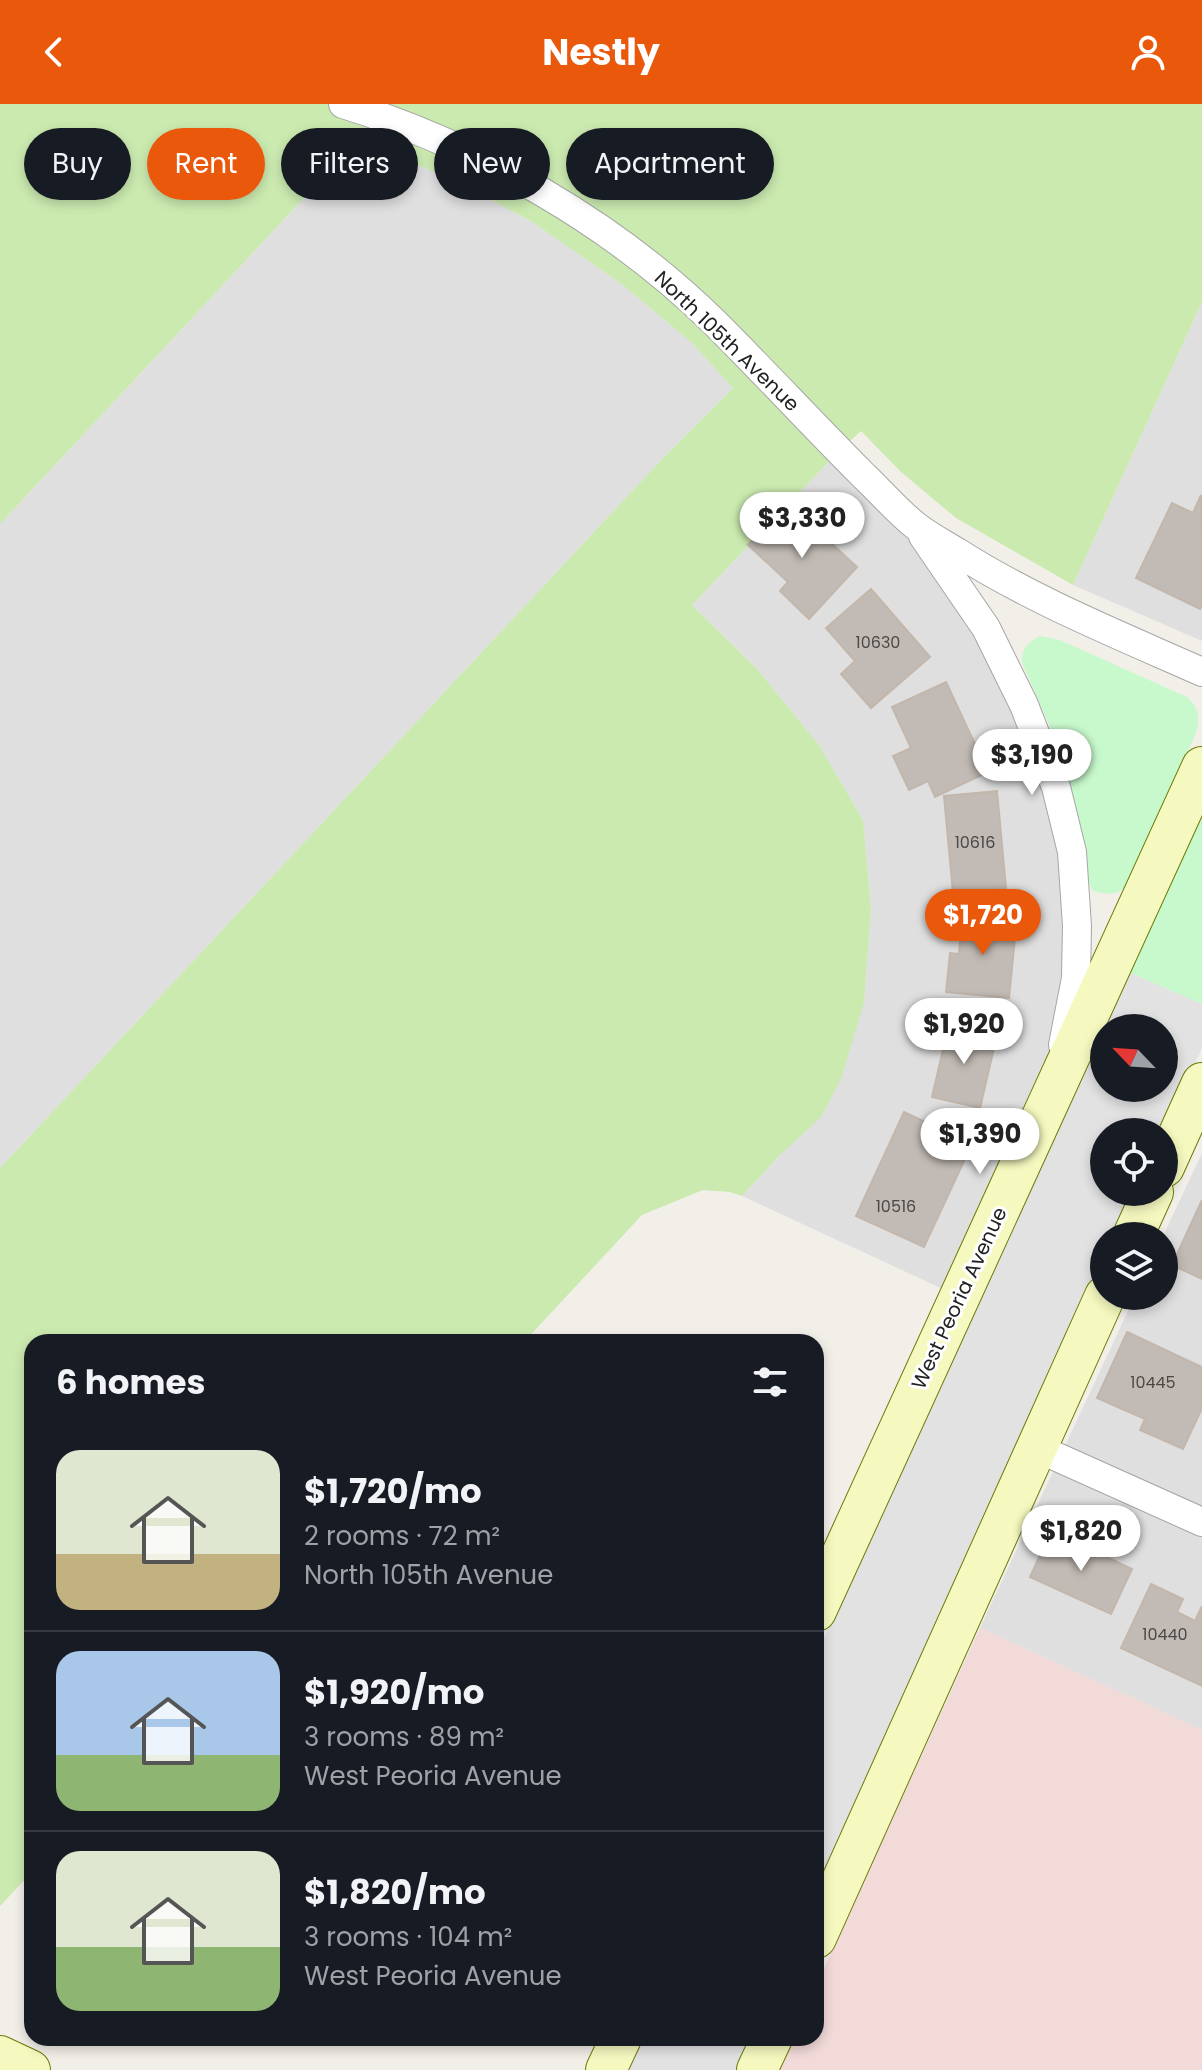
<!DOCTYPE html>
<html lang="en">
<head>
<meta charset="utf-8">
<style>
  :root { --surface:#171b24; --page:#20242c; --text:#f1f3f6; --muted:#9ea1a6; --line:#363941; --accent:#ea580c }
  body { margin:0; font-family:Poppins,sans-serif; background:var(--page); color:var(--text); height:100vh; display:flex; flex-direction:column; font-size:30px; white-space:nowrap }
  * { box-sizing:border-box; margin:0 }
  p { font-size:26px; color:var(--muted) }
  .icon { flex:none; width:44px; height:44px; fill:none; stroke:currentColor; stroke-width:2; stroke-linecap:round; stroke-linejoin:round }
  .map { position:relative; flex:1; overflow:hidden }
  .drawer { position:absolute; left:24px; top:1230px; width:800px; height:712px; display:flex; flex-direction:column; background:var(--surface); border-radius:24px; box-shadow:0 4px 12px #0003 }
  .drawer>* { flex:none }
  .banner { position:absolute; left:24px; top:24px; width:800px; height:72px; display:flex; gap:16px }
  .needle { width:52px; rotate:295deg }
  .fabs { position:absolute; left:1090px; top:910px; display:grid; gap:16px }
  .fabs a { display:grid; place-items:center; width:88px; height:88px; border-radius:50%; background:var(--surface); box-shadow:0 4px 12px #0003; font-size:40px }
  .price { position:absolute; translate:-50% -68px; padding:0 18px; border-radius:28px; background:#fff; color:#222; font-size:26px; line-height:52px; filter:drop-shadow(0 2px 4px #0008) }
  .price::after { content:''; position:absolute; left:50%; top:48px; width:24px; height:18px; margin-left:-12px; background:inherit; clip-path:polygon(0 0,100% 0,50% 100%) }
  .price.current { background:var(--accent); color:#fff }
  ul { padding:0; list-style:none }
  li { display:flex; align-items:center; gap:24px; height:200px; padding:0 32px }
  li+li { border-top:2px solid var(--line) }
  li span { display:grid; place-items:center; flex:none; width:224px; height:160px; border-radius:24px; color:#555 }
  li>.icon { margin-inline-start:auto }
  span .icon { width:96px; height:96px; fill:#fffc; stroke-width:1 }
  li b { font-size:34px }
  h2 { display:flex; justify-content:space-between; align-items:center; height:96px; padding:0 32px; font-size:34px }
  .pill { padding:0 28px; border-radius:36px; background:var(--surface); box-shadow:0 4px 12px #0003; font-size:28px; line-height:72px }
  .pill.current { background:var(--accent); color:#fff }
  header { display:flex; justify-content:space-between; align-items:center; height:104px; padding:0 32px; background:var(--accent); color:#fff; font-size:36px; font-weight:700 }
  .map>svg:first-child { display:block }
</style>
</head>
<body>
<header><svg class="icon" aria-label="back" viewBox="0 0 24 24"><path d="M15 5l-7 7 7 7"/></svg>Nestly<svg class="icon" aria-label="person" viewBox="0 0 24 24"><circle cx="12" cy="8" r="4"/><path d="M4 21q1-7 8-7t8 7"/></svg></header>
<div class="map">
<svg width="1202" height="1966" viewBox="0 0 1202 1966">
  <rect width="100%" height="100%" fill="#f2efe9"/>
  <path fill="#e0dfdf" d="M358 36 449 74 531 117 624 182 691 238 733 284 663 354 0 1064V420Z
    M1202 198V537L1073 481Z
    M839 347 986 524 1072 748 1054 987 960 1193 742 1092 780 1051 864 899 871 805 863 716 819 641 758 566 692 501Z
    M1202 1049V1626L980 1524 1135 1192H1164L1163 1132Z"/>
  <path fill="#f2dad9" d="M980 1524 1202 1626V1966H778L792 1934H816V1882Z"/>
  <path fill="#cbeab0" d="M0 0H1202V198L1073 481 956 414 901 368 861 327 839 347 692 501 758 566 819 641 863 716 871 805 864 899 841 975 821 1013 780 1051 742 1092 730 1088 703 1086 642 1111 524 1238H32V1768L0 1802V1064L663 354 733 284 691 238 624 182 531 117 449 74 358 36 0 420Z"/>
  <path fill="#c8f9cd" d="M1040 532 1060 536 1187 593C1202 606 1200 620 1193 636L1129 779C1118 792 1109 791 1093 787L1089 779 1070 679 1059 643 1022 559C1021 545 1028 538 1040 532Z
    M1202 701V900L1128 868Z"/>
  <path fill="#e2e2e2" fill-rule="evenodd" d="M1128 868 1202 900V944L1163 1028H1104V1088H1135L1114 1132H1104V1153L1055 1258 816 1794V1552ZM1104 924H1164V984H1104Z
    M640 1934H752L738 1966H625Z"/>
  <path fill="#c2bbb5" stroke="#c3b6ab" stroke-width="2" d="M1201 391 1202 501 1200 505 1136 474 1172 399 1193 409Z
    M787 398 857 463 809 515 780 487 788 478 748 441Z
    M871 485 930 553 871 604 841 570 855 557 826 524Z
    M946 578 988 668 935 693 928 677 909 686 893 652 911 644 892 603Z
    M997 687 1006 784 953 789 944 692Z
    M962 810 1017 814 1009 894 946 888 950 849 959 850Z
    M949 920 997 931 980 1004 932 993Z
    M904 1008 972 1040 924 1143 856 1112Z
    M1202 1096V1175L1172 1161Z
    M1127 1228 1202 1263V1304L1183 1345 1140 1326 1145 1315 1097 1294Z
    M1051 1427 1132 1465 1111 1510 1030 1473Z
    M1151 1480 1183 1495 1177 1508 1195 1517 1202 1502V1582L1121 1544Z"/>
  <g fill="none" stroke-linecap="round" stroke-linejoin="round">
    <defs>
      <path id="street" d="M343 0C479 42 615 120 716 220 766 270 814 322 864 372 881 388 898 408 916 422 929 432 944 440 957 448 1034 497 1119 531 1202 568
        M923 432 986 524 1024 601 1056 683 1072 748 1077 822 1076 874 1063 941
        M1037 1344 1202 1418"/>
      <path id="secondary" d="M1164 1063 1202 979
        M1133 1132 1153 1088
        M816 1507 1202 663
        M816 1834 1105 1192
        M0 1952 30 1966
        M606 1966 621 1934
        M757 1966 772 1934"/>
    </defs>
    <use href="#street" stroke="#a6a6a6" stroke-width="30"/>
    <use href="#secondary" stroke="#6b7b06" stroke-width="42"/>
    <use href="#street" stroke="#fff" stroke-width="28"/>
    <use href="#secondary" stroke="#f5f9bf" stroke-width="40"/>
  </g>
  <g text-anchor="middle" dominant-baseline="central" stroke-width="6" stroke-linejoin="round" paint-order="stroke">
    <g font-size="16" fill="#4a4847">
      <text x="878" y="538">10630</text>
      <text x="975" y="738">10616</text>
      <text x="896" y="1102">10516</text>
      <text x="1153" y="1278">10445</text>
      <text x="1165" y="1530">10440</text>
    </g>
    <g font-size="20" fill="#222" stroke="#fff">
      <text transform="translate(727 237) rotate(44)">North 105th Avenue</text>
      <text transform="translate(959 1194) rotate(-65)">West Peoria Avenue</text>
    </g>
  </g>
</svg>
<div class="fabs">
<a><svg class="needle" viewBox="-14 -14 28 28"><path d="M0-13l5 13h-10z" fill="#e53935"/><path d="M0 13l5-13h-10z" fill="#9ea1a6"/></svg></a>
<a><svg class="icon" aria-label="locate" viewBox="0 0 24 24"><circle cx="12" cy="12" r="6"/><path d="M12 2v4M12 18v4M2 12h4M18 12h4"/></svg></a>
<a><svg class="icon" aria-label="layers" viewBox="0 0 24 24"><path d="M12 4l9 5-9 5-9-5zM3 14l9 5 9-5"/></svg></a>
</div>
<b class="price" style="left:802px;top:456px">$3,330</b>
<b class="price" style="left:1032px;top:693px">$3,190</b>
<b class="price current" style="left:983px;top:853px">$1,720</b>
<b class="price" style="left:964px;top:962px">$1,920</b>
<b class="price" style="left:980px;top:1072px">$1,390</b>
<b class="price" style="left:1081px;top:1469px">$1,820</b>
<div class="banner">
<a class="pill">Buy</a>
<a class="pill current">Rent</a>
<a class="pill">Filters</a>
<a class="pill">New</a>
<a class="pill">Apartment</a>
</div>
<section class="drawer">
<h2>6 homes<svg class="icon" aria-label="filters" viewBox="0 0 24 24"><path d="M4 7h16M4 17h16"/><circle cx="9" cy="7" r="2"/><circle cx="15" cy="17" r="2"/></svg></h2>
<ul>
<li><span style="background:linear-gradient(#dfe7d0 65%,#c2b280 0)"><svg class="icon" aria-label="home" viewBox="0 0 24 24"><path d="M3 11l9-7 9 7M6 9v11h12V9"/></svg></span><div><b>$1,720/mo</b><p>2 rooms · 72 m²</p><p>North 105th Avenue</p></div></li>
<li><span style="background:linear-gradient(#a9c7e8 65%,#8fb573 0)"><svg class="icon" aria-label="home" viewBox="0 0 24 24"><path d="M3 11l9-7 9 7M6 9v11h12V9"/></svg></span><div><b>$1,920/mo</b><p>3 rooms · 89 m²</p><p>West Peoria Avenue</p></div></li>
<li><span style="background:linear-gradient(#dfe7d0 60%,#8fb573 0)"><svg class="icon" aria-label="home" viewBox="0 0 24 24"><path d="M3 11l9-7 9 7M6 9v11h12V9"/></svg></span><div><b>$1,820/mo</b><p>3 rooms · 104 m²</p><p>West Peoria Avenue</p></div></li>
</ul>
</section>
</div>
</body>
</html>
